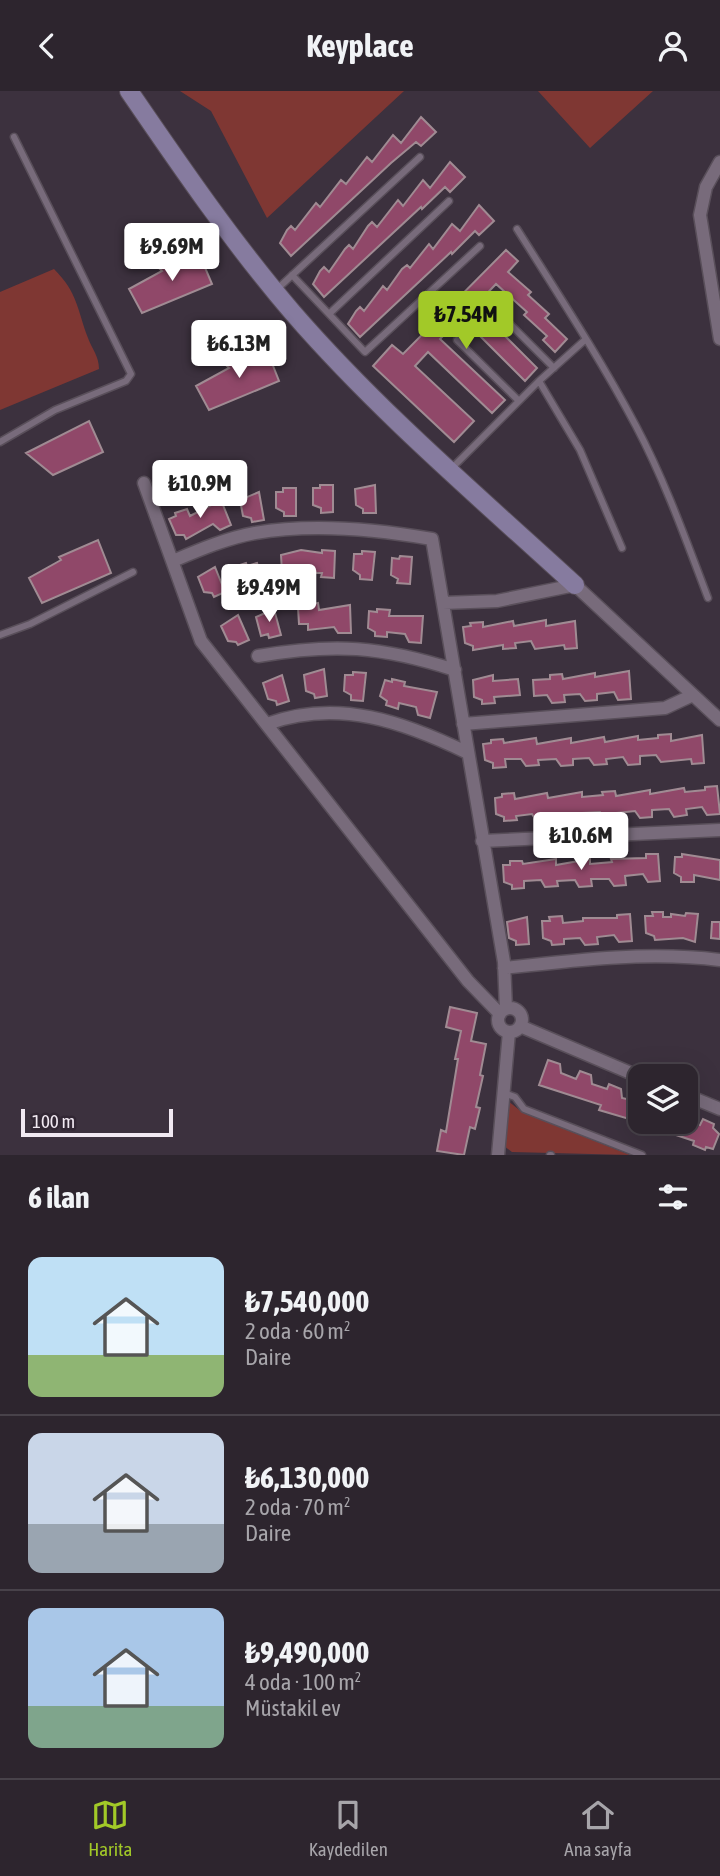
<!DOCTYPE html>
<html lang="tr">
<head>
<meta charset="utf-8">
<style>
  :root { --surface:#2d252e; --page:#352d36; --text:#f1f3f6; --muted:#a7a5aa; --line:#48424a; --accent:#a2c928 }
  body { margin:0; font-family:"Asap Condensed",sans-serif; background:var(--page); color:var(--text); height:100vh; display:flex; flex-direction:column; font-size:26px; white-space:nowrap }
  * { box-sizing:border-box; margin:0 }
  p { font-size:23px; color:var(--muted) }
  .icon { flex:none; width:38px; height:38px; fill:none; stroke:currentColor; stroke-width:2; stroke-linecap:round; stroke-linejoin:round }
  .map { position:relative; height:1064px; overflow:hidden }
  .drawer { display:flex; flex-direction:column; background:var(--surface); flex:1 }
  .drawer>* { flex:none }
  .fabs { position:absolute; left:628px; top:973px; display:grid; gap:14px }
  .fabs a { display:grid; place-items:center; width:70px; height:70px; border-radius:14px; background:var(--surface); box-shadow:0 7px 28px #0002,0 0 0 2px var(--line); font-size:35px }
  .scale { position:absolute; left:21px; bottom:18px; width:152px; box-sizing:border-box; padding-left:7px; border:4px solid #f1e9f2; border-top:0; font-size:19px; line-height:24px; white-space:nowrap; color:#f1e9f2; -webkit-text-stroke:5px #322734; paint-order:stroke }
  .price { position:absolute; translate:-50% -60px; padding:0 16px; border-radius:7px; background:#fff; color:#222; font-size:23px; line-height:46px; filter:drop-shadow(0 2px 4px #0008) }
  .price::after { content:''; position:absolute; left:50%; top:42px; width:21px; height:16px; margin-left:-10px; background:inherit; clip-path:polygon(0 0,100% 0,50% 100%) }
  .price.selected { background:var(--accent); color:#111 }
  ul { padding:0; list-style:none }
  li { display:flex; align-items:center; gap:21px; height:175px; padding:0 28px }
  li+li { border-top:2px solid var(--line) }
  li span { display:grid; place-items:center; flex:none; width:196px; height:140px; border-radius:14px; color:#555 }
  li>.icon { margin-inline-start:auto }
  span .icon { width:84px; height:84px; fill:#fffc; stroke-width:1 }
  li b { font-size:30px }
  h2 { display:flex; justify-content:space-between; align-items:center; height:84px; padding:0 28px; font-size:30px }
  header { display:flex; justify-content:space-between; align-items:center; height:91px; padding:0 28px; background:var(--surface); font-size:32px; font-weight:700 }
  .menu { display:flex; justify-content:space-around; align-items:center; height:98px; border-top:2px solid var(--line); background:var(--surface); font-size:19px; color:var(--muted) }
  .menu a { display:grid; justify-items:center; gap:4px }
  .menu .selected { color:var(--accent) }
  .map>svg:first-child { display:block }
</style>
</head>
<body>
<header><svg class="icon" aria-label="back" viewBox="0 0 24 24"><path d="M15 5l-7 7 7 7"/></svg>Keyplace<svg class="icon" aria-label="person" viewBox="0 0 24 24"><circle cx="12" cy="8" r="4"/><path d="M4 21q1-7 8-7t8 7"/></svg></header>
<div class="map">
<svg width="720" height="1064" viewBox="0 0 720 1064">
  <rect width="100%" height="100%" fill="#3c313e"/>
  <path fill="#7f3733" d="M180 0H404L267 127 211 20Z
    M538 0H653L590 57Z
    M54 178C78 202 77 218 88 247 92 258 99 265 99 278L0 319V201Z
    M508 1010 522 1021 630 1064 512 1061 504 1055Z"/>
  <path fill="#904869" stroke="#a08b93" stroke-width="2" d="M421 26 436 41 421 55 416 51 391 72 291 165 280 152 287 139 291 135 295 139 316 112 320 116 341 89 346 93 367 66 372 71 393 44 401 52Z
    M450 71 465 86 450 101 445 96 422 118 421 116 324 206 313 193 320 180 324 176 329 181 345 158 349 154 353 158 368 135 372 131 377 136 398 109 403 115 423 89 430 97Z
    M479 114 494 130 479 144 475 140 452 163 451 161 360 246 348 233 356 220 360 216 364 220 383 195 387 199 402 178 407 174 410 177 429 153 433 158 452 133 460 140Z
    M506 159 518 170 508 181 531 201 528 204 549 223 545 227 567 248 555 261 543 249 547 245 524 224 527 221 496 193 475 215 537 277 525 290 461 226 440 248 505 309 492 322 428 261 415 275 474 330 454 351 373 275 392 254 403 263Z
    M198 160 212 193 142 222 129 198 162 180 159 177Z
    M266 257 279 290 209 319 196 295 229 277 226 274Z
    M89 330 103 361 53 384 26 362Z
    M320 394H333V421L321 422V417L313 414V397H320Z
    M375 394 376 422H363V418L356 414 355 398Z
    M283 397H296V425H284V421L276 417V401H283Z
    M259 401 264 429 252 431 251 427 243 425 240 409Z
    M221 409 231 434 220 439 213 433 186 448 184 444H176L169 428 176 425 175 422 187 418 190 425Z
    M98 449 111 482 42 512 29 487 61 469 59 466Z
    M301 459 322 462V459L335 460 334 487 321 486 322 482H303L304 485 291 486V480L282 481 281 464Z
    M362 460 375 461 372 489 360 488V484L353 479 354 463H362Z
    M400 465 412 466 410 493 397 492 398 488 391 484 392 467 399 468Z
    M246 472 247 475 257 472 263 493 251 496 250 492 242 491 237 475Z
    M215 476 225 501 214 506 212 502 204 501 198 486Z
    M318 512 319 519 350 514 351 542H338L334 536 308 539V533H299L298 517Z
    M274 518 281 544 269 547 268 543 261 545 256 526Z
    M377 518 390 519 389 525H423L421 552 409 551 405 543 387 541V546L375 545V541L368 537 369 520 377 521Z
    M238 524 249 549 238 554 236 551 228 550 221 535Z
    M546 529V535L575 530 577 557 565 558 564 554 535 558 531 550 515 552 516 557 503 558V554L473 559V555L465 552 463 536 471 535 470 532 483 531V536L513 530 514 535Z
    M324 578 327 605 315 607 314 603 306 600 304 584Z
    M629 580 631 608 618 609 614 601 597 603V609L585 610 580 603 564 604 565 611 552 612 547 604 534 605 533 589 550 588V584L562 583 563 588 595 582V586Z
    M353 581 366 582 363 610 351 609V604L344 600 345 584H353Z
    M282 584 289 610 277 614 276 610 268 608 263 592Z
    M493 584V590L518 588 520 604 494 606 495 612 482 613V609L474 606 473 589Z
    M392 588 405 591 404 595 437 601 430 627 418 624 416 616 399 612 398 618 386 614 387 610 380 605 385 589 392 591Z
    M671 643V650L702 644 704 672 692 673 691 668 661 671 656 664 640 665V673L628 674 623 666 606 668 607 673 594 674 589 667 573 668V674L561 675 556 668 538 669 539 674 526 675 521 668H505L506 676 493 677V672L485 669 483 653 491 652V649L503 648 504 652 536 647 537 653 571 647V652L604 646 605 651 638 645V649L658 647V644Z
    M717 695 720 723 707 724 702 716 686 718 687 724 674 726 669 718 652 719V726L640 727 635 720 617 722V727L605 728 600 721 583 722 584 728 571 730 567 722 549 724 550 729 537 731 532 723 516 725 517 729 504 730V726L496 723 495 707 502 706V703L514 702 515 708 547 702 548 707 582 701V706L603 704 602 701 615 700 616 705 650 699V703L684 697 685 701 705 699V696Z
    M646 763H658L660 790 648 791 643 783 625 785 626 794 614 795 609 788H591L592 795 579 796 575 789 557 790 558 795 545 796 541 789 524 790V797L512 798V794L504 791 503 774H510V770H522L523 773 556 768V774L590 768V773L612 771 611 768 646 767Z
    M682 763 720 769V789L694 784V791H681V786L674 782 675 766H682Z
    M652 821H663V826H671V823L685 825 686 822 698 823 695 851 683 847 655 849 654 845 646 842 645 825H653Z
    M630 823 632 850 619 851 614 844 597 846 598 853 585 854 580 847 564 848V853L552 854 551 850 543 847 542 830H550L549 826 562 825 563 832 583 830V827H617V824Z
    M527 826 529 853 516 854V850L509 847 507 831Z
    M712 831H720V848L711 847Z
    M450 916 477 922 471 950 486 953 480 984 483 985 476 1016 480 1017 475 1038 470 1036 464 1064 437 1060 441 1039 446 1041 458 968H455L461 940 446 936Z
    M548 969 560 973 561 982 576 988 580 980 591 984 592 993 607 998 609 993 621 998 622 1007 640 1011V1031L686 1029 700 1034 703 1028 714 1033 713 1037 719 1043 713 1058 706 1056 705 1059 693 1054 694 1050 640 1032V1036L631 1033 633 1029 599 1019 601 1014 539 994Z"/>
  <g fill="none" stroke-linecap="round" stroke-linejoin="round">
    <defs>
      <path id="lane" d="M517 138C558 203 600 267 636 335 665 390 686 449 708 507
        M292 184 365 261 480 155
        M275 200 420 66
        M488 211 554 277
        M329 223 449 110
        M457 249 519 310
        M539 290 580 359 622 457
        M0 351 55 319 126 290 131 283 14 46
        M451 378 539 290 586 248
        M0 544 30 533 133 481
        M504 1002 515 1006 524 1018 642 1064
        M550 1064H551"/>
      <path id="street" d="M720 71 706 96 700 124 720 248
        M144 392 201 550 468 890 500 923
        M173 470C199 459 227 447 255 442 313 432 375 438 432 448L504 871 506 918
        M443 512 497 510 575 494 720 629
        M258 565C334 552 381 555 455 579
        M267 633C338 607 404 631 468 662
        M463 633 665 617 693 604
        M482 750 720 739
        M504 877C575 869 649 860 720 869
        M498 929a12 12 0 1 1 24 0a12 12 0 1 1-24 0Z
        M520 935 640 986
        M686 1004 720 1018
        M498 1064 509 941"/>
      <path id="secondary" d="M129 0C181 76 233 152 293 222 378 320 479 406 575 494"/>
    </defs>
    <use href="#lane" stroke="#594f5a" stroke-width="9"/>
    <use href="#street" stroke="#594f5a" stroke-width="15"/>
    <use href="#secondary" stroke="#594f5a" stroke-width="20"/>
    <use href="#lane" stroke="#786b7b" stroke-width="6"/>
    <use href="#street" stroke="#786b7b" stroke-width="12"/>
    <use href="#secondary" stroke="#867b9f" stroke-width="18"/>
  </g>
</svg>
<div class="fabs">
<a><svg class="icon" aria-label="layers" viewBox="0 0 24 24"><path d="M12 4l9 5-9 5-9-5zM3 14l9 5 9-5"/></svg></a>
</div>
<div class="scale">100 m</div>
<b class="price" style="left:172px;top:192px">₺9.69M</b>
<b class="price selected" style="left:466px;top:260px">₺7.54M</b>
<b class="price" style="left:239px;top:289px">₺6.13M</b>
<b class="price" style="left:200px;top:429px">₺10.9M</b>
<b class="price" style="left:269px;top:533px">₺9.49M</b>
<b class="price" style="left:581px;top:781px">₺10.6M</b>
</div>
<section class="drawer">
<h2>6 ilan<svg class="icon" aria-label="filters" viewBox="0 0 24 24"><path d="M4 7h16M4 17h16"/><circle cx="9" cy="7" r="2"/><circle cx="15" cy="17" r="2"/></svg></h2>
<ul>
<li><span style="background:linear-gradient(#bfe0f5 70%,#8fb573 0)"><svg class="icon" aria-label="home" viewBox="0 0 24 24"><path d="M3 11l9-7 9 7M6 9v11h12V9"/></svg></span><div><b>₺7,540,000</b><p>2 oda · 60 m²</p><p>Daire</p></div></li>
<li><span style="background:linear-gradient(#c9d6e8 65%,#9aa5b1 0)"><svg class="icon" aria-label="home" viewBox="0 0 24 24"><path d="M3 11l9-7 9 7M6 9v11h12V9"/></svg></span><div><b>₺6,130,000</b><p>2 oda · 70 m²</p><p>Daire</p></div></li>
<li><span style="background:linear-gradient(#a9c7e8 70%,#7fa58c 0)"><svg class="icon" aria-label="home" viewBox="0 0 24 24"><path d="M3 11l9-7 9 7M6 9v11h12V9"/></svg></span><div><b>₺9,490,000</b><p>4 oda · 100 m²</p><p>Müstakil ev</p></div></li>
</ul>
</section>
<nav class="menu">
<a class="selected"><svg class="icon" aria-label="map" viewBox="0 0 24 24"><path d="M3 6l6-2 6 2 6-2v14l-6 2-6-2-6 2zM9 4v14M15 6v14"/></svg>Harita</a>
<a><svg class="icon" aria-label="saved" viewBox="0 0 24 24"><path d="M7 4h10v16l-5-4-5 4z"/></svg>Kaydedilen</a>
<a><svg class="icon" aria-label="home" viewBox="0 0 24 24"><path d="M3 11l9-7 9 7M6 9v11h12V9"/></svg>Ana sayfa</a>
</nav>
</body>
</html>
